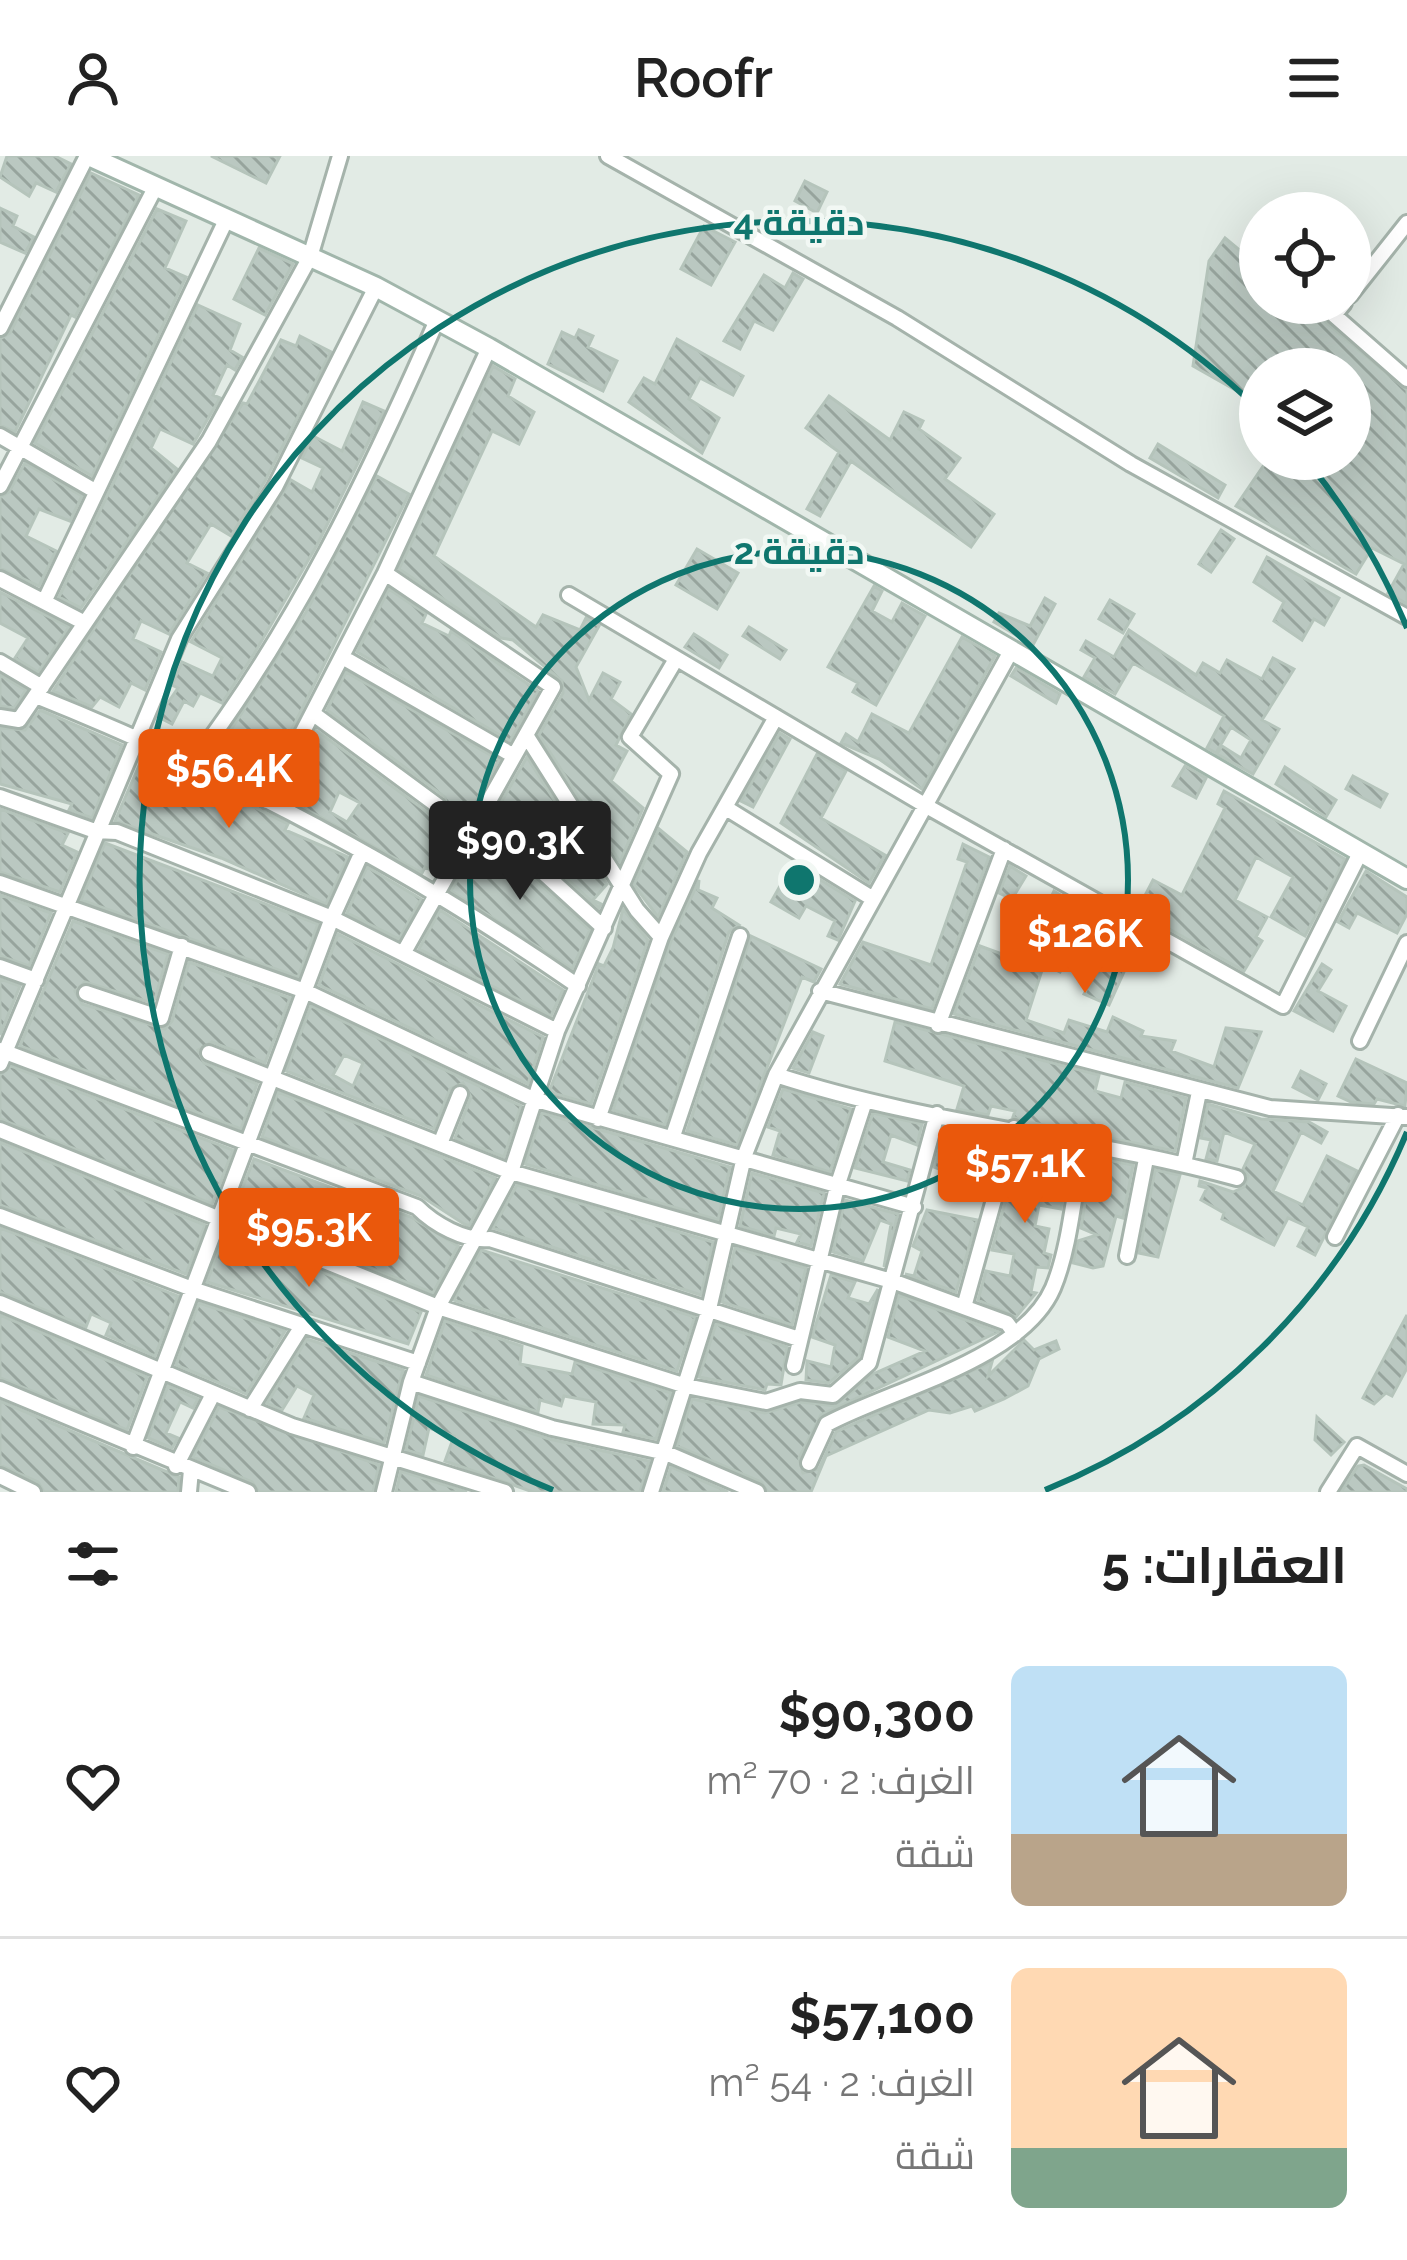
<!DOCTYPE html>
<html lang="ar">
<head>
<meta charset="utf-8">
<style>
  :root { --surface:#fff; --page:#f6f6f6; --text:#222; --muted:#767676; --line:#e0e0e0; --accent:#ea580c }
  body { margin:0; font-family:Raleway,Cairo,sans-serif; background:var(--page); color:var(--text); direction:rtl; height:100vh; display:flex; flex-direction:column; font-size:45px; white-space:nowrap }
  * { box-sizing:border-box; margin:0 }
  p { font-size:39px; color:var(--muted) }
  .icon { flex:none; width:66px; height:66px; fill:none; stroke:currentColor; stroke-width:2; stroke-linecap:round; stroke-linejoin:round }
  .map { position:relative; height:1336px; overflow:hidden; direction:ltr }
  .sheet { display:flex; flex-direction:column; background:var(--surface); flex:1 }
  .sheet>* { flex:none }
  .tools { position:absolute; left:1239px; top:36px; display:grid; gap:24px }
  .tools a { display:grid; place-items:center; width:132px; height:132px; border-radius:50%; background:var(--surface); box-shadow:0 12px 48px #0002; font-size:60px }
  .price { position:absolute; translate:-50% -102px; padding:0 27px; border-radius:12px; background:var(--accent); color:#fff; font-size:39px; line-height:78px; filter:drop-shadow(0 3px 6px #0008) }
  .price::after { content:''; position:absolute; left:50%; top:72px; width:36px; height:27px; margin-left:-18px; background:inherit; clip-path:polygon(0 0,100% 0,50% 100%) }
  .price.selected { background:#222; color:#fff }
  ul { padding:0; list-style:none }
  li { display:flex; align-items:center; gap:36px; height:300px; padding:0 60px }
  li+li { border-top:3px solid var(--line) }
  li span { display:grid; place-items:center; flex:none; width:336px; height:240px; border-radius:18px; color:#555 }
  li>.icon { margin-inline-start:auto }
  span .icon { width:144px; height:144px; fill:#fffc; stroke-width:1 }
  li b { font-size:51px }
  h2 { display:flex; justify-content:space-between; align-items:center; height:144px; padding:0 60px; font-size:51px }
  header { display:flex; justify-content:space-between; align-items:center; height:156px; padding:0 60px; background:var(--surface); font-size:54px; font-weight:600 }
  .map>svg:first-child { display:block }
</style>
</head>
<body>
<header><svg class="icon" aria-label="menu" viewBox="0 0 24 24"><path d="M4 6h16M4 12h16M4 18h16"/></svg>Roofr<svg class="icon" aria-label="person" viewBox="0 0 24 24"><circle cx="12" cy="8" r="4"/><path d="M4 21q1-7 8-7t8 7"/></svg></header>
<div class="map">
<svg width="1407" height="1336" viewBox="0 0 1407 1336">
  <defs>
    <pattern id="building-back-hatch" width="6" height="6" patternUnits="userSpaceOnUse" patternTransform="scale(3)"><rect width="6" height="6" fill="#bac8c1"/><path d="M-1 5l2 2M0 0l6 6M5-1l2 2" fill="none" stroke="#97a49d"/></pattern>
  </defs>
  <rect width="100%" height="100%" fill="#e2ebe5"/>
  <path fill="url(#building-back-hatch)" stroke="#b5c4bb" stroke-width="3" fill-rule="evenodd" d="M7 0H55L71 8 56 36 36 27 29 40 0 21Z
    M211 0H280L266 27Z
    M91 17 139 39 75 161 71 159 15 276 0 269V183L10 177Z
    M805 25 827 36 817 57 795 45Z
    M0 52 17 60 13 70 34 81 25 97 0 86Z
    M157 53 186 65 165 112 186 121 92 320 35 287Z
    M704 70 735 86 711 129 681 113Z
    M1225 82 1260 111V147H1303L1407 234V448L1388 437 1404 408 1372 392 1356 418 1236 350 1268 303H1350V213H1260V248L1193 210 1209 105Z
    M259 92 293 108 265 159 234 143Z
    M793 117 803 123 773 174 754 165 740 193 724 185 764 119 785 132Z
    M198 149 240 168 230 194 242 201 235 214 227 209 213 239 220 242 193 288 160 273 151 292 177 313 81 452 59 441Z
    M579 174 593 180 588 191 617 205 603 235 548 208 562 176 575 182Z
    M300 180 331 196 265 325 231 380 211 368 187 407 207 417 169 478 141 465 133 483 161 496 145 534 131 527 119 551 100 541 92 551 53 535 243 247 247 248 281 184 296 190Z
    M677 183 743 220 733 239 700 222 689 243 719 262 702 297 629 246 644 222 655 228Z
    M493 210 515 223 508 240 534 256 519 288 492 275 434 400 536 471 543 459 580 474 586 462 599 470 576 511 589 544 603 517 620 526 611 543 631 558 616 589 627 595 611 625 643 652 620 706 539 579 563 537 562 525 513 484 501 482 399 413Z
    M829 240 890 284 904 256 923 265 919 273 960 302 945 323 994 358 971 391 851 305 820 360 807 353 839 296 806 272Z
    M363 246 384 255 317 389 254 498 222 547 200 537 193 550 184 545 172 568 158 561 178 532 172 529 182 506 213 520 222 502 191 486 291 324 312 336 323 312 302 302 313 280 342 295Z
    M1158 288 1225 329 1218 342 1150 302Z
    M25 307 82 340 70 365 39 353 26 380 56 395 39 430 0 412V341L9 336Z
    M377 320 409 338 289 579 282 575 272 594 279 598 262 630 211 605 306 456Z
    M1221 374 1234 383 1211 416 1199 408Z
    M697 393 738 417 717 453 676 429Z
    M1267 401 1339 442 1324 469 1314 463 1302 484 1274 465 1284 446 1254 426Z
    M874 430 882 435 872 455 892 466 902 447 925 460 876 549 853 536 858 527 828 511Z
    M389 433 426 458 422 467 449 480 451 475 538 535 510 585 357 496Z
    M0 436 69 471 38 516 15 502 28 482 0 467Z
    M1045 442 1055 448 1033 489 994 466 999 457 1030 470Z
    M1110 444 1134 458 1123 477 1099 463Z
    M749 471 786 494 780 503 743 480Z
    M1129 474 1196 519 1203 507 1220 517 1227 504 1262 523 1273 502 1294 513 1262 564 1279 573 1253 618 1217 598 1222 590 1241 602 1251 584 1231 571 1216 597 1207 592 1224 560 1185 537 1133 507 1115 538 1084 521 1095 502 1081 494 1086 485 1114 501Z
    M694 478 727 499 719 512 685 491Z
    M962 481 995 500 922 633 879 603 841 587 846 578 858 586 872 558 909 577Z
    M1016 512 1060 538 1056 547 1011 520Z
    M346 516 499 604 436 717 425 711 422 717 282 640 316 574 431 659 448 656 445 641 327 554ZM339 636 360 647 347 666 330 656Z
    M0 519 26 534 14 552 0 550Z
    M40 554 122 589 92 662 69 654 72 648 0 628V572L25 574Z
    M780 577 790 583 753 651 741 645Z
    M144 598 186 619 177 644 197 653 208 628 288 668 285 674 348 701 326 748 221 702 115 665Z
    M817 598 846 615 821 662 885 699 869 727 781 667Z
    M527 601 607 728 593 744 601 748 599 752 495 657Z
    M1185 610 1206 622 1196 642 1173 630Z
    M1285 611 1336 644 1326 661 1276 628Z
    M1353 620 1387 638 1380 651 1346 633Z
    M1224 635 1345 703 1305 780 1271 761 1293 721 1256 701 1235 744 1267 761 1256 781 1262 785 1244 815 1137 755 1153 724 1182 739 1225 652 1218 648Z
    M0 653 68 677 62 689 77 696 60 736 0 716Z
    M659 673 687 696 658 761 634 729Z
    M484 677 590 774 572 813 451 735Z
    M105 687 318 768 298 821 81 744Z
    M963 688 989 701 932 853 840 828 863 786 931 809 967 706 958 703Z
    M793 707 855 745 838 784 828 780 835 765 806 750 799 762 771 746Z
    M1010 710 1026 720 1012 743 999 737Z
    M367 711 421 743 399 783 347 757Z
    M1366 715 1407 741V758L1397 777 1357 757 1349 772 1338 766Z
    M699 724 698 734 717 742 712 752 739 769 729 776 665 969 613 954 671 785Z
    M1054 735 1137 787 1109 849 1084 838 1100 807 1072 792 1060 816 1044 808 1026 864 1064 877 1069 864 1107 876 1113 861 1143 875 1141 880 1175 885 1171 895 1214 911 1226 872 1261 876 1238 932 954 858 980 790 1021 805Z
    M0 739 51 757 29 810 0 800Z
    M623 753 648 784 591 948 549 936 599 808 604 810 613 792Z
    M440 754 563 834 551 860 419 793Z
    M73 765 168 798 155 843 149 846 85 826 75 835 82 848 165 873 172 865 189 806 290 842 265 907 212 886 198 894 204 907 257 928 241 973 20 890Z
    M338 778 543 881 528 928 319 829Z
    M751 780 821 813 814 826 802 821 737 989 687 975Z
    M1322 808 1331 814 1318 835 1346 850 1333 875 1294 855Z
    M0 823 20 830 0 879Z
    M311 850 521 950 504 1001 455 982 471 941 463 927 450 933 434 973 286 915ZM344 899 363 907 353 930 333 919Z
    M895 866 1099 919 1095 935 1121 942 1125 926 1186 942 1175 995 1023 965 1013 961 1015 955 991 950 988 959 957 953 964 930 885 905Z
    M813 876 823 880 809 917 793 912Z
    M1356 903 1407 927 1405 950 1377 943 1374 948 1351 946 1338 940Z
    M11 910 233 994 212 1048 0 963V919Z
    M1301 915 1326 928 1318 944 1293 931Z
    M783 933 851 953 830 1016 773 999 780 975 768 971Z
    M278 936 495 1022 469 1070 464 1068 421 1040 262 981Z
    M1208 948 1261 963 1309 966 1327 976 1321 987 1301 976 1273 1035 1303 1049 1327 1000 1357 1015 1315 1099 1298 1090 1308 1071 1288 1062 1274 1089 1222 1063 1224 1057 1201 1044 1207 1032 1199 1030 1200 1025 1233 1036 1244 1031 1248 1020 1243 1013 1255 988 1224 976 1217 1005 1206 1003 1211 984 1201 982Z
    M542 957 730 1011 718 1064 525 1008Z
    M873 957 922 968 917 989 891 979 883 1006 910 1014 907 1025 855 1012Z
    M945 973 999 984 986 1031 934 1011Z
    M0 986 205 1069 186 1118 0 1049Z
    M1021 988 1070 997 1061 1053 1039 1049 1035 1070 1049 1073 1044 1097 1051 1099 1048 1112 1036 1111 1031 1136 1036 1137 1016 1161 978 1144 986 1115 1010 1120 1014 1098 992 1094Z
    M1092 1001 1133 1009 1123 1062 1116 1060 1103 1110 1093 1112 1073 1107 1078 1085 1097 1079 1081 1072Z
    M254 1003 411 1061 458 1090 433 1137 299 1083 305 1071 281 1060 275 1073 233 1056Z
    M1155 1014 1180 1019 1158 1101 1139 1097Z
    M752 1017 824 1037 811 1090 797 1086 801 1078 776 1072 774 1080 740 1070Z
    M517 1029 713 1086 701 1139 493 1072Z
    M845 1044 898 1058 884 1111 891 1068 880 1064 863 1105 833 1096Z
    M927 1054 977 1064 956 1136 905 1118 914 1120 922 1095 913 1090Z
    M0 1072 178 1140 155 1200 106 1179 111 1167 91 1158 86 1171 0 1136Z
    M225 1077 421 1156 408 1188 207 1126Z
    M735 1092 806 1112 792 1169 722 1146Z
    M481 1094 695 1161 677 1215 454 1144Z
    M831 1119 855 1126 848 1142 869 1148 878 1133 859 1201 829 1227 806 1224 807 1205 831 1211 835 1189 812 1181Z
    M899 1139 998 1176 821 1259 799 1302 803 1317 819 1313 836 1276 992 1206 988 1220 1024 1184 1034 1194 1056 1185 1059 1193 1039 1203 1028 1230 1004 1243 975 1255 972 1250 950 1257 929 1254 826 1300 811 1336H768L761 1326 677 1290 692 1243 765 1257 801 1246 835 1250 873 1218 925 1195 888 1181Z
    M199 1147 285 1175 246 1238 176 1209Z
    M0 1159 147 1221 127 1274 0 1222Z
    M1407 1159V1212L1392 1240 1386 1237 1374 1248 1363 1242Z
    M445 1165 522 1190 520 1208 572 1218 575 1206 671 1237 656 1283 623 1276 625 1269 593 1268 596 1246 564 1240 561 1250 540 1244 538 1256 426 1219Z
    M716 1168 787 1191 781 1229 767 1228 765 1234 699 1221Z
    M307 1183 403 1214 384 1287 304 1262 314 1239 297 1230 282 1254 267 1247Z
    M168 1230 198 1243 193 1252 180 1246 166 1277 178 1282 172 1292 148 1282Z
    M419 1240 549 1283 649 1305 640 1336H533L445 1305 454 1280 429 1272 423 1299 406 1294Z
    M0 1245 179 1321 178 1336H44L38 1326 0 1309Z
    M219 1251 379 1309 373 1336H259L252 1326 193 1301Z
    M1317 1261 1344 1286 1331 1299 1315 1284Z
    M1364 1309 1407 1333V1336H1341L1358 1310Z
    M671 1311 728 1336H663Z
    M401 1315 467 1336H396Z"/>
  <g fill="none" stroke-linecap="round" stroke-linejoin="round">
    <defs>
      <path id="street" d="M608 0 897 162 1131 308 1407 461
        M1350 139 1407 67
        M1344 147 1334 159 1407 223
        M0 172 87 0
        M0 280 95 335
        M0 330 156 30
        M385 417 553 531 404 796
        M0 423 83 466
        M569 439 928 651 1283 850 1359 699
        M44 446 227 62
        M344 502 514 600
        M0 506 42 531
        M36 540C226 616 409 713 578 830
        M315 559 438 650
        M0 561 19 564 209 285 310 101 340 0
        M526 579 637 754 661 781
        M191 609C295 473 368 321 437 164
        M0 641 95 675 117 676 332 762 557 875
        M267 645 385 417 489 192
        M726 652 870 741
        M480 659 604 772
        M0 727 305 835 533 943 914 1051
        M0 811 36 824
        M820 835 1270 952 1407 961
        M86 837 161 862 182 790
        M938 869 1004 693
        M1360 885 1407 787
        M0 894 417 1051C434 1068 465 1086 490 1083L799 1183
        M209 897 511 1016 895 1126 1007 1167 1015 1178
        M0 908 179 483 275 331 376 131
        M776 919C926 968 1085 981 1237 1022
        M598 963 661 781 699 697 776 561
        M0 974 438 1151 686 1230 766 1246 800 1235 833 1239 869 1207 937 958
        M673 980 740 780
        M440 988 460 938
        M1184 1008 1199 936
        M0 1060 195 1134 418 1207
        M1335 1081 1398 959
        M1127 1100 1146 1003
        M0 1147 292 1270 505 1336
        M964 1151 1014 972
        M794 1210 837 1031 864 948
        M411 1226 552 1272 666 1297 757 1336
        M0 1233 248 1336
        M250 1253 302 1170
        M133 1291 332 762 362 696
        M809 1307 827 1268C892 1233 1022 1204 1053 1132 1071 1089 1074 1032 1084 986
        M176 1310 213 1238
        M0 1320 33 1336
        M189 1336 191 1314
        M384 1336 411 1226 438 1151 511 1016 557 875 671 618 630 581 676 503
        M651 1336 709 1153 744 1001 776 919 1011 495
        M1328 1336 1357 1290 1407 1318"/>
      <path id="secondary" d="M89 0 376 131 489 192 1407 723"/>
    </defs>
    <use href="#street" stroke="#a5b3ab" stroke-width="20"/>
    <use href="#secondary" stroke="#a1b6ab" stroke-width="24"/>
    <use href="#street" stroke="#fff" stroke-width="14"/>
    <use href="#secondary" stroke="#fff" stroke-width="18"/>
  </g>
  <g fill="none" stroke="#0f766e" stroke-width="6">
    <circle cx="799" cy="724" r="329"/>
    <path d="M1407 976A658 658 0 0 1 1045 1334M553 1334A658 658 0 1 1 1256 251M1307 305A658 658 0 0 1 1407 472"/>
  </g>
  <circle cx="799" cy="724" r="18" fill="#0f766e" stroke="#f2f8f4" stroke-width="6"/>
  <g font-size="36" text-anchor="middle" font-weight="bold" fill="#0f766e" stroke="#f2f8f4" stroke-width="9" stroke-linejoin="round" paint-order="stroke">
    <text x="799" y="79">4 دقيقة</text>
    <text x="799" y="408">2 دقيقة</text>
  </g>
</svg>
<div class="tools">
<a><svg class="icon" aria-label="locate" viewBox="0 0 24 24"><circle cx="12" cy="12" r="6"/><path d="M12 2v4M12 18v4M2 12h4M18 12h4"/></svg></a>
<a><svg class="icon" aria-label="layers" viewBox="0 0 24 24"><path d="M12 4l9 5-9 5-9-5zM3 14l9 5 9-5"/></svg></a>
</div>
<b class="price" style="left:229px;top:675px">$56.4K</b>
<b class="price selected" style="left:520px;top:747px">$90.3K</b>
<b class="price" style="left:1085px;top:840px">$126K</b>
<b class="price" style="left:1025px;top:1070px">$57.1K</b>
<b class="price" style="left:309px;top:1134px">$95.3K</b>
</div>
<section class="sheet">
<h2>العقارات: 5<svg class="icon" aria-label="filters" viewBox="0 0 24 24"><path d="M4 7h16M4 17h16"/><circle cx="9" cy="7" r="2"/><circle cx="15" cy="17" r="2"/></svg></h2>
<ul>
<li><span style="background:linear-gradient(#bfe0f5 70%,#b9a48a 0)"><svg class="icon" aria-label="home" viewBox="0 0 24 24"><path d="M3 11l9-7 9 7M6 9v11h12V9"/></svg></span><div><b>$90,300</b><p>الغرف: 2 · 70 m²</p><p>شقة</p></div><svg class="icon" aria-label="heart" viewBox="0 0 24 24"><path d="M12 20l-8-8c-3-5 5-10 8-4 3-6 11-1 8 4z"/></svg></li>
<li><span style="background:linear-gradient(#ffd9b3 75%,#7fa58c 0)"><svg class="icon" aria-label="home" viewBox="0 0 24 24"><path d="M3 11l9-7 9 7M6 9v11h12V9"/></svg></span><div><b>$57,100</b><p>الغرف: 2 · 54 m²</p><p>شقة</p></div><svg class="icon" aria-label="heart" viewBox="0 0 24 24"><path d="M12 20l-8-8c-3-5 5-10 8-4 3-6 11-1 8 4z"/></svg></li>
</ul>
</section>
</body>
</html>
